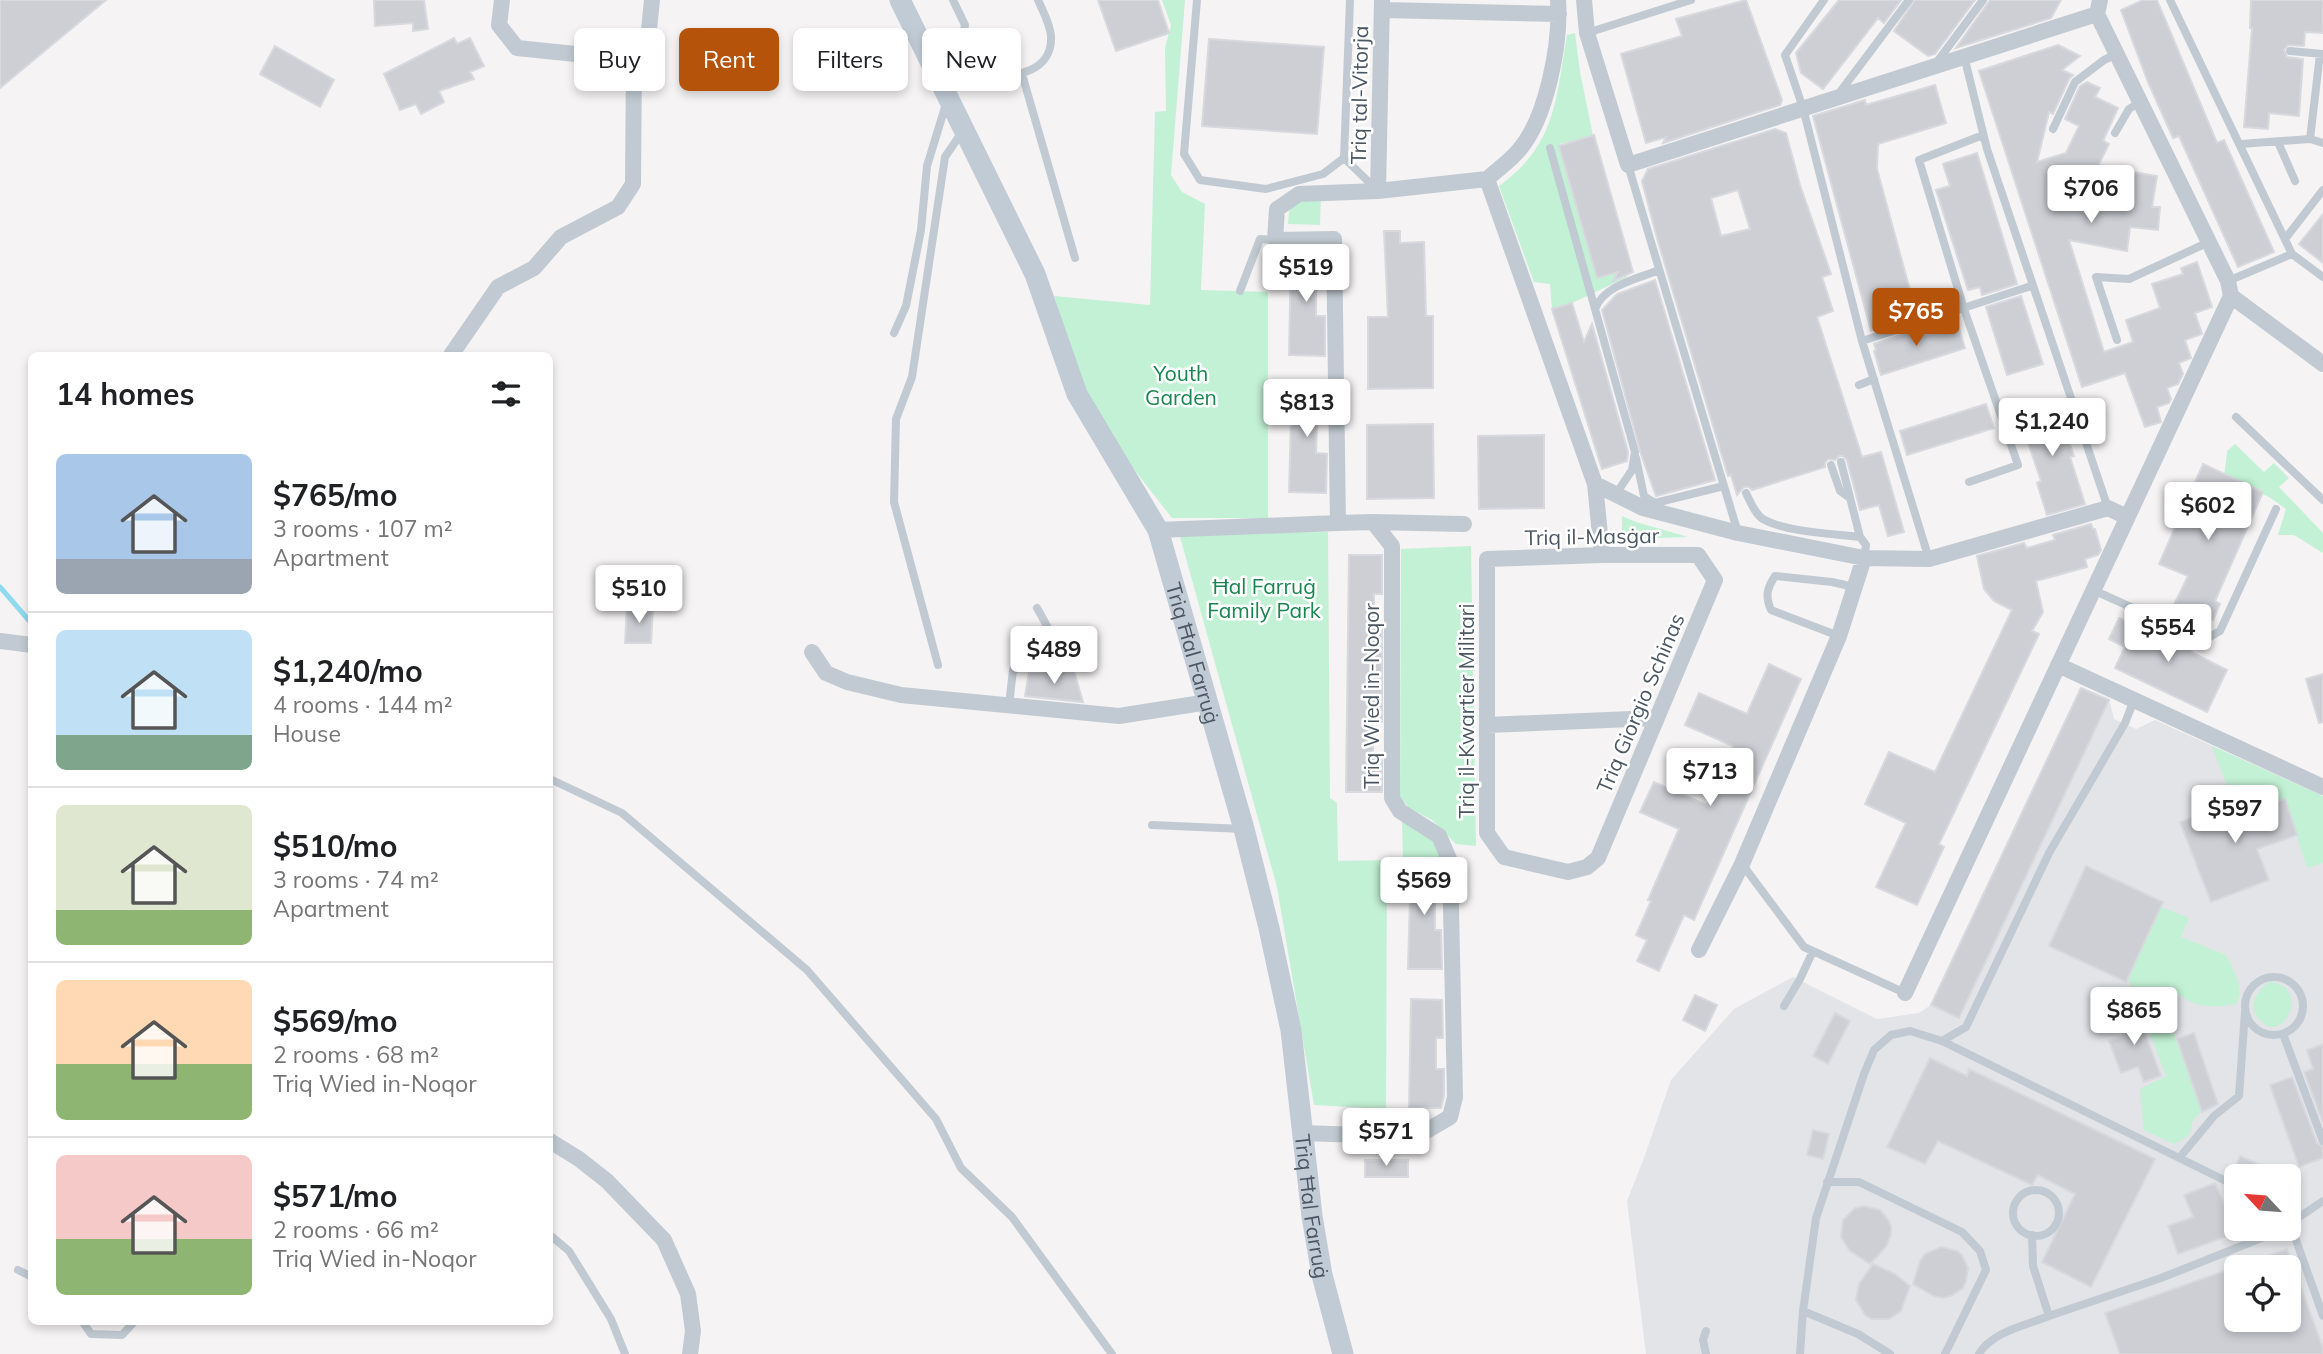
<!DOCTYPE html>
<html lang="en">
<head>
<meta charset="utf-8">
<style>
  :root { --surface:#fff; --page:#f2f2f2; --text:#202124; --muted:#757577; --line:#e0e0e0; --accent:#b45309 }
  body { margin:0; font-family:Mulish,sans-serif; background:var(--page); color:var(--text); height:100vh; display:flex; flex-direction:column; font-size:26px; white-space:nowrap }
  * { box-sizing:border-box; margin:0 }
  p { font-size:23px; color:var(--muted) }
  .icon { flex:none; width:38px; height:38px; fill:none; stroke:currentColor; stroke-width:2; stroke-linecap:round; stroke-linejoin:round }
  .map { position:relative; flex:1; overflow:hidden }
  .side { position:absolute; left:28px; top:352px; width:525px; height:973px; display:flex; flex-direction:column; background:var(--surface); border-radius:10px; box-shadow:0 4px 10px #0003 }
  .side>* { flex:none }
  .banner { position:absolute; left:574px; top:28px; width:665px; height:63px; display:flex; gap:14px }
  .needle { width:46px; rotate:296deg }
  .tools { position:absolute; left:2224px; top:1164px; display:grid; gap:14px }
  .tools a { display:grid; place-items:center; width:77px; height:77px; border-radius:10px; background:var(--surface); box-shadow:0 4px 10px #0003; font-size:35px }
  .price { position:absolute; translate:-50% -60px; padding:0 16px; border-radius:7px; background:#fff; color:#222; font-size:23px; line-height:46px; filter:drop-shadow(0 2px 4px #0008) }
  .price::after { content:''; position:absolute; left:50%; top:42px; width:21px; height:16px; margin-left:-10px; background:inherit; clip-path:polygon(0 0,100% 0,50% 100%) }
  .price.on { background:var(--accent); color:#fff }
  ul { padding:0; list-style:none }
  li { display:flex; align-items:center; gap:21px; height:175px; padding:0 28px }
  li+li { border-top:2px solid var(--line) }
  li span { display:grid; place-items:center; flex:none; width:196px; height:140px; border-radius:10px; color:#555 }
  li>.icon { margin-inline-start:auto }
  span .icon { width:84px; height:84px; fill:#fffc; stroke-width:1 }
  li b { font-size:30px }
  h2 { display:flex; justify-content:space-between; align-items:center; height:84px; padding:0 28px; font-size:30px }
  .pill { padding:0 24px; border-radius:10px; background:var(--surface); box-shadow:0 4px 10px #0003; font-size:24px; line-height:63px }
  .pill.on { background:var(--accent); color:#fff }
  .map>svg:first-child { display:block }
</style>
</head>
<body>
<div class="map">
<svg width="2323" height="1354" viewBox="0 0 2323 1354">
  <rect width="100%" height="100%" fill="#f5f3f3"/>
  <path fill="#e2e4e7" fill-rule="evenodd" d="M2081 688 2109 699 2114 719 2136 729 2155 720 2323 796V1354H1646L1627 1201 1644 1158 1671 1080 1734 1009 1793 977 1877 1019 1919 1013 1931 1005ZM2236 1176H2289V1228H2236ZM2236 1267H2289V1320H2236Z"/>
  <path fill="#c3f1d5" d="M1162 0H1185L1171 175 1182 192 1205 204 1201 290 1268 292V518H1172L1122 454 1081 382 1054 296 1150 305 1155 112 1166 111 1165 48 1171 25Z
    M1575 33 1580 72 1593 136 1560 144 1576 194 1606 184 1627 277 1572 303 1552 309 1550 284 1534 282 1499 186C1556 145 1556 99 1567 35Z
    M1321 193 1320 225 1288 224 1290 203Z
    M2235 444 2264 472 2274 463 2289 478 2279 487 2323 533V553L2294 535H2278L2286 509 2269 497 2224 478 2227 451Z
    M1622 516 1636 522 1688 537 1622 539Z
    M1328 532 1330 798 1337 803 1338 861 1387 860 1386 1109 1314 1105 1277 887 1179 533Z
    M1471 546 1476 846 1456 844 1432 820 1409 808 1400 796 1401 549Z
    M2212 746 2323 796V863L2307 868 2285 800 2246 813 2240 800 2233 802Z
    M1402 821 1438 843 1444 860H1403Z
    M2161 907 2189 918 2181 937 2226 955C2233 970 2246 988 2236 1004 2214 1008 2196 1008 2178 994L2169 1001V1021L2202 1112C2193 1116 2191 1124 2190 1134L2182 1140 2174 1144 2144 1130 2140 1089 2166 1076 2128 978Z
    M2269 982C2312 985 2284 1044 2262 1022 2246 1008 2255 993 2269 982Z"/>
  <g fill="none" stroke-linecap="round" stroke-linejoin="round">
    <path stroke="#90daee" stroke-width="5" d="M0 587 32 624"/>
  </g>
  <path fill="#cdcfd5" stroke="#d7d9de" stroke-width="2" fill-rule="evenodd" d="M0 0H106L0 88Z
    M374 0H424L428 29 413 31V23L375 26Z
    M1098 0H1158L1169 33 1116 51Z
    M1746 0 1782 100 1780 105 1663 143 1666 137 1646 143 1621 54 1682 36 1676 19Z
    M1839 0H1901L1884 23 1878 18 1823 89 1801 73 1796 53Z
    M1915 0H1975L1935 54 1928 56 1894 31Z
    M1990 0H2061L2051 18 1956 48Z
    M2143 0H2157L2217 143 2224 140 2274 252 2238 267 2179 136 2173 138 2148 82 2121 10Z
    M2251 0H2323V33L2305 32 2304 46 2288 45 2284 50 2287 57 2303 59 2299 116 2269 113 2268 129 2244 127 2252 28H2250Z
    M454 38 457 44 470 38 484 66 470 72 474 79 439 91 444 102 421 114 416 104 400 110 384 74Z
    M1209 39 1324 47 1317 134 1202 126Z
    M2058 45 2080 56 2062 70 2073 75 2069 79 2053 114 2049 112 2037 162 2066 153 2079 126 2065 119 2080 86 2087 82 2100 88 2095 97 2118 108 2103 141 2109 144 2098 166 2157 176 2152 207H2160L2158 230 2130 227 2127 251 2069 240 2104 352 2133 342 2126 320 2160 308 2152 284 2183 274 2181 268 2197 262 2212 307 2195 313 2202 334 2185 340 2191 358 2179 363 2183 374 2178 384 2167 388 2171 399 2169 403 2157 407 2161 422 2145 427 2125 373 2082 387 1979 71Z
    M275 46 334 80 320 107 260 74Z
    M1935 85 1946 123 1878 144 1877 169 1917 316 1871 331 1813 116 1865 100 1866 105Z
    M1775 129 1786 133 1800 185 1831 274 1822 277 1833 311 1817 317 1862 457 1881 452 1904 532 1888 536 1879 505 1860 510 1847 460 1843 456H1839L1835 460 1828 459 1825 463V467L1752 490 1749 487H1744L1737 495 1731 475 1728 476 1657 238 1642 181 1648 169ZM1738 190 1750 229 1721 236 1711 198Z
    M1594 135 1633 272 1613 281 1618 272 1597 278 1559 146Z
    M1977 153 2017 284 1982 295 1980 287 1968 290 1936 190 1950 186 1943 164Z
    M2323 214V263L2299 244Z
    M1384 231H1400V243L1424 242 1426 316H1433V388L1368 389V317H1388Z
    M1291 250H1324V286L1316 285V316H1325V356L1289 355Z
    M1655 280 1715 480 1656 496 1641 454 1602 310 1617 294Z
    M2021 296 2043 364 2007 375 1986 307Z
    M1572 303 1584 342 1592 324 1628 452 1627 461 1602 469 1552 309Z
    M1958 325 1965 348 1881 375 1874 351 1876 350 1874 344 1920 329 1922 336Z
    M1292 383 1326 384V423H1317L1316 453 1327 454 1326 493 1289 492Z
    M2055 400 2074 456 2070 457 2085 504 2047 515 2037 483 2041 481 2018 413Z
    M1986 404 1994 428 1907 455 1900 431Z
    M1433 424 1434 498 1367 499V425Z
    M1544 435V508L1479 509 1478 436Z
    M2203 464 2263 492 2215 601 2220 604 2213 620 2207 617 2201 631 2168 617 2188 576 2159 564Z
    M2091 524 2093 529H2095L2101 550 2098 555 2085 559 2087 567 2036 581 2043 612 2032 631 2039 634 1939 844 1944 847 1917 905 1876 887 1906 823 1865 804 1889 752 1935 772 2012 610 1994 601 1984 589 1977 556 2024 543 2027 548 2055 540 2053 535Z
    M1349 555H1382V594H1374V625H1382V722H1373V753H1382V792H1346Z
    M627 606 653 607 651 643H625Z
    M2119 618 2159 637 2163 629 2195 643 2191 652 2227 670 2207 712 2115 668 2125 647 2109 639Z
    M1769 664 1801 679 1694 920 1684 915 1659 971 1637 961 1647 940 1636 935 1651 901 1648 900 1679 829 1640 812 1654 782 1707 805 1733 746 1685 725 1699 693 1747 714Z
    M1074 671 1083 702 1025 696 1029 672Z
    M2323 674V722L2319 723 2306 679Z
    M2081 688 2109 700 1959 1018 1931 1005Z
    M2285 799 2297 835 2257 849 2269 880 2211 902 2180 822 2238 800 2244 813Z
    M1438 860 1440 899H1435V930H1441L1442 969H1408L1411 861Z
    M2086 866 2163 902 2126 982 2049 946Z
    M1695 995 1717 1005 1705 1031 1683 1020Z
    M1411 999 1442 1000 1443 1038H1436V1069H1444V1096L1441 1108H1409Z
    M2134 1004 2161 1076 2144 1082 2138 1067 2121 1073 2109 1041 2126 1035 2117 1011Z
    M1835 1013 1850 1021 1828 1064 1813 1056Z
    M2194 1033 2218 1104 2202 1112 2177 1039Z
    M2323 1044V1122L2304 1072 2313 1069 2307 1050Z
    M1930 1058 1967 1076 1969 1069 2155 1159 2091 1287 2042 1262 2075 1194 2038 1175 2032 1185 1938 1141 1925 1164 1887 1147Z
    M2292 1077 2317 1143 2323 1147V1158L2299 1167 2270 1085Z
    M1813 1130 1829 1134 1823 1159 1807 1155Z
    M2240 1156 2284 1176H2241L2233 1172Z
    M1365 1160H1408V1177H1365Z
    M2215 1183 2225 1206 2236 1202V1233L2178 1254 2168 1226 2193 1217 2184 1195Z
    M1864 1206 1880 1210 1889 1221 1891 1227V1234L1886 1247 1870 1264 1850 1251 1841 1237 1843 1220 1855 1208Z
    M1941 1247 1957 1251 1962 1255 1968 1268 1966 1281 1963 1288 1951 1296 1942 1298 1934 1296 1913 1284 1920 1261 1925 1254Z
    M2287 1249 2323 1348V1354H2120L2105 1313 2236 1267V1320H2289V1267H2242V1265Z
    M1873 1264 1895 1274 1910 1286 1901 1311 1889 1319H1872L1865 1315 1856 1300 1859 1284Z"/>
  <g fill="none" stroke-linecap="round" stroke-linejoin="round">
    <path stroke="#c1cad2" stroke-width="8" d="M953 0 965 25 960 49
      M1197 0 1184 154 1200 180 1266 189 1323 174 1344 158
      M1350 0 1344 158 1376 189
      M1824 0 1785 55 1803 108 1862 341 1929 559
      M2170 0 2292 254 2228 281
      M1587 33 1691 0
      M2290 51 2323 54
      M930 55C937 52 949 46 956 47 967 50 976 65 987 70 1014 81 1053 71 1051 36 1050 24 1043 11 1038 0
      M1964 56 1987 149 2108 508
      M1937 62 1983 0
      M1022 74 1075 258
      M1837 96 1909 0
      M2053 129 2075 82 2104 60 2117 54
      M2115 133 2129 109 2140 102
      M2310 139 2320 54
      M2278 142 2295 181
      M2241 144 2310 139 2323 143
      M1550 148 1635 452 1632 470 1616 494
      M1628 165 1738 533
      M2285 239 2323 190
      M2292 254 2323 277
      M1240 291 1260 239 1275 240
      M1595 309C1604 285 1637 279 1659 270
      M894 333 906 306 921 230 927 166 946 104
      M2117 340 2096 277 2129 279 2209 242
      M1862 341 2031 286
      M1859 385 1874 379
      M2236 417 2323 500
      M1636 458 1644 496 1655 503 1724 486
      M1841 462 1860 537
      M1831 465 1840 491 1850 498
      M1969 482 2018 465 1964 309 1919 160 1983 135
      M1746 493C1750 501 1755 514 1763 519 1785 532 1835 534 1860 537L1866 545 1864 558
      M2093 590 2204 640 2220 631 2276 509
      M1839 636 1771 610C1765 596 1767 588 1775 576L1832 582 1854 587
      M938 665 894 502 896 419 912 377 945 157 962 132
      M1009 705 1013 670C1060 654 1063 653 1037 608
      M550 779 622 813 807 970 936 1119 961 1168 1012 1217 1112 1354
      M1152 825 1243 829
      M1742 864 1804 947 1905 993
      M2245 1006a29 29 0 1 1 58 0a29 29 0 1 1-58 0Z
      M1784 1006 1800 979 1813 951
      M2283 1034 2323 1141
      M1942 1041 1966 1027 2049 853 2125 723 2134 700
      M2180 1157 2214 1116 2239 1096 2245 1012
      M1827 1182H1859L1962 1232 1980 1251 1986 1270 1945 1354
      M2013 1213a23 23 0 1 1 46 0a23 23 0 1 1-46 0Z
      M2290 1223 2323 1316
      M2289 1224 2323 1201
      M550 1235 569 1251 611 1319 625 1354
      M18 1270 32 1277
      M1803 1311 1858 1334 1890 1354
      M2049 1316 2161 1278 2269 1235 2281 1228
      M82 1321 91 1334 122 1335 135 1321
      M1706 1354 1703 1340 1706 1331
      M1800 1354 1803 1311 1816 1218 1864 1074 1874 1050 1891 1035 1910 1031 1942 1041 2236 1186
      M1979 1354C1991 1332 2027 1325 2049 1316L2033 1266 2032 1235"/>
    <path stroke="#c1cad2" stroke-width="16" d="M502 0 499 25 517 48 634 60
      M1584 0 1587 33 1628 165 2097 14
      M1382 10 1559 14
      M1487 179 1595 484 1602 555
      M1487 179C1497 170 1510 161 1519 150 1547 118 1561 42 1558 0
      M1378 191 1382 0
      M2231 296 2323 364
      M451 355 498 287 534 268 561 237 618 207 633 184 634 60 648 39 652 0
      M1595 484 1643 508 1738 533 1864 558 1929 559 2108 508 2127 517
      M1373 522 1464 524
      M1158 530 1338 523
      M1602 555H1698L1715 580 1598 858 1587 867 1568 872 1504 857 1487 833V559Z
      M0 641 32 645
      M812 652 826 673 847 682 901 695 1119 716 1208 702
      M2058 665 2323 787
      M1487 725 1655 718
      M1699 950 1742 864 1839 636 1864 558
      M1905 993 2231 296 2228 281 2097 14 2100 0
      M1302 1133 1416 1137 1450 1117 1455 1097 1450 861 1439 836 1400 811 1392 798V546L1373 522 1338 523 1334 239 1275 240 1277 209 1299 194 1378 191 1487 179
      M550 1141 579 1159 607 1181 664 1240 688 1294 693 1331 690 1354"/>
    <path stroke="#c1cbd6" stroke-width="21" id="s1" d="M900 0 1035 274 1077 394 1158 530 1244 829 1269 928 1291 1030 1312 1216 1322 1275 1343 1354"/>
  </g>
  <g text-anchor="middle" dominant-baseline="central" stroke-width="5" stroke-linejoin="round" paint-order="stroke">
    <g font-size="21" fill="#4a5661" stroke="#fff">
      <text transform="translate(1359 95) rotate(-89)">Triq tal-Vitorja</text>
      <text transform="translate(1592 536) rotate(-1)">Triq il-Masġar</text>
      <text stroke="none"><textPath href="#s1" startOffset="719">Triq Ħal Farruġ</textPath></text>
      <text transform="translate(1371 696) rotate(-90)">Triq Wied in-Noqor</text>
      <text transform="translate(1640 703) rotate(-67)">Triq Giorgio Schinas</text>
      <text transform="translate(1466 711) rotate(-90)">Triq il-Kwartier Militari</text>
      <text stroke="none"><textPath href="#s1" startOffset="1286">Triq Ħal Farruġ</textPath></text>
    </g>
    <g font-size="21" fill="#17864f" stroke="#fff">
      <text x="1181" y="373">Youth<tspan x="1181" dy="24">Garden</tspan></text>
      <text x="1264" y="586">Ħal Farruġ<tspan x="1264" dy="24">Family Park</tspan></text>
    </g>
  </g>
</svg>
<div class="tools">
<a><svg class="needle" viewBox="-14 -14 28 28"><path d="M0-13l5 13h-10z" fill="#e53935"/><path d="M0 13l5-13h-10z" fill="#757577"/></svg></a>
<a><svg class="icon" aria-label="locate" viewBox="0 0 24 24"><circle cx="12" cy="12" r="6"/><path d="M12 2v4M12 18v4M2 12h4M18 12h4"/></svg></a>
</div>
<b class="price" style="left:2091px;top:225px">$706</b>
<b class="price" style="left:1306px;top:304px">$519</b>
<b class="price on" style="left:1916px;top:348px">$765</b>
<b class="price" style="left:1307px;top:439px">$813</b>
<b class="price" style="left:2052px;top:458px">$1,240</b>
<b class="price" style="left:2208px;top:542px">$602</b>
<b class="price" style="left:639px;top:625px">$510</b>
<b class="price" style="left:2168px;top:664px">$554</b>
<b class="price" style="left:1054px;top:686px">$489</b>
<b class="price" style="left:1710px;top:808px">$713</b>
<b class="price" style="left:2235px;top:845px">$597</b>
<b class="price" style="left:1424px;top:917px">$569</b>
<b class="price" style="left:2134px;top:1047px">$865</b>
<b class="price" style="left:1386px;top:1168px">$571</b>
<div class="banner">
<a class="pill">Buy</a>
<a class="pill on">Rent</a>
<a class="pill">Filters</a>
<a class="pill">New</a>
</div>
<section class="side">
<h2>14 homes<svg class="icon" aria-label="filters" viewBox="0 0 24 24"><path d="M4 7h16M4 17h16"/><circle cx="9" cy="7" r="2"/><circle cx="15" cy="17" r="2"/></svg></h2>
<ul>
<li><span style="background:linear-gradient(#a9c7e8 75%,#9aa5b1 0)"><svg class="icon" aria-label="home" viewBox="0 0 24 24"><path d="M3 11l9-7 9 7M6 9v11h12V9"/></svg></span><div><b>$765/mo</b><p>3 rooms · 107 m²</p><p>Apartment</p></div></li>
<li><span style="background:linear-gradient(#bfe0f5 75%,#7fa58c 0)"><svg class="icon" aria-label="home" viewBox="0 0 24 24"><path d="M3 11l9-7 9 7M6 9v11h12V9"/></svg></span><div><b>$1,240/mo</b><p>4 rooms · 144 m²</p><p>House</p></div></li>
<li><span style="background:linear-gradient(#dfe7d0 75%,#8fb573 0)"><svg class="icon" aria-label="home" viewBox="0 0 24 24"><path d="M3 11l9-7 9 7M6 9v11h12V9"/></svg></span><div><b>$510/mo</b><p>3 rooms · 74 m²</p><p>Apartment</p></div></li>
<li><span style="background:linear-gradient(#ffd9b3 60%,#8fb573 0)"><svg class="icon" aria-label="home" viewBox="0 0 24 24"><path d="M3 11l9-7 9 7M6 9v11h12V9"/></svg></span><div><b>$569/mo</b><p>2 rooms · 68 m²</p><p>Triq Wied in-Noqor</p></div></li>
<li><span style="background:linear-gradient(#f6c9c9 60%,#8fb573 0)"><svg class="icon" aria-label="home" viewBox="0 0 24 24"><path d="M3 11l9-7 9 7M6 9v11h12V9"/></svg></span><div><b>$571/mo</b><p>2 rooms · 66 m²</p><p>Triq Wied in-Noqor</p></div></li>
</ul>
</section>
</div>
</body>
</html>
